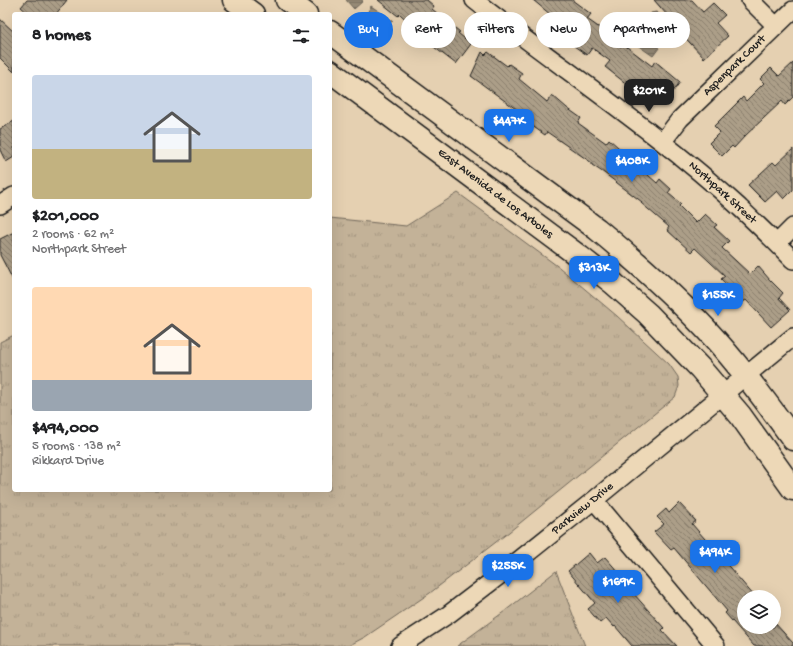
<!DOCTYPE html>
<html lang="en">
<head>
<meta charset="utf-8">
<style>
  :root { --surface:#fff; --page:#f2f2f2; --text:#202124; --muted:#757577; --accent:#1a73e8 }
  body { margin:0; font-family:"Gochi Hand",sans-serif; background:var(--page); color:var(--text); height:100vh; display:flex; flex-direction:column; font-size:15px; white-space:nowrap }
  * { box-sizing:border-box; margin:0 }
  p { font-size:13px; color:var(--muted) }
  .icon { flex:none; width:22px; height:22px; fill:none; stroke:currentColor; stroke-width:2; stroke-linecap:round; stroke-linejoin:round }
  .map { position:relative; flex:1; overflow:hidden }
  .side { position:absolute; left:12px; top:12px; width:320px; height:480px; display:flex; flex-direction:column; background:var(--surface); border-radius:4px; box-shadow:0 4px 16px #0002 }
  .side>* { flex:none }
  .hud { position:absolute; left:344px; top:12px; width:380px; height:36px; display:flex; gap:8px }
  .buttons { position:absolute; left:737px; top:590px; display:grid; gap:8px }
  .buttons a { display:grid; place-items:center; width:44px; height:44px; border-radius:50%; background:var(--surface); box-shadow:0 4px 16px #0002; font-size:20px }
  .price { position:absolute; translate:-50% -34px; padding:0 9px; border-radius:8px; background:var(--accent); color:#fff; font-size:13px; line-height:26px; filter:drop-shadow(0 1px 2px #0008) }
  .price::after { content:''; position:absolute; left:50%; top:24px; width:12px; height:9px; margin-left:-6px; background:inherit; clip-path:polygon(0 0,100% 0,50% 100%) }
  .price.current { background:#222; color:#fff }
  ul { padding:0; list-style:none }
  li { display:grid; align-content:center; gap:8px; height:212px; padding:0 20px }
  li span { display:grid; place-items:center; height:124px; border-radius:4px; color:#555 }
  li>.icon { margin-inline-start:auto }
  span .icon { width:72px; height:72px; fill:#fffc; stroke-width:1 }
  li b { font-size:17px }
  h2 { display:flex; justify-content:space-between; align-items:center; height:48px; padding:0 20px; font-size:17px }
  .tag { padding:0 14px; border-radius:18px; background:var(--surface); box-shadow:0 4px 16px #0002; font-size:14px; line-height:36px }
  .tag.current { background:var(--accent); color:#fff }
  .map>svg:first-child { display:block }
</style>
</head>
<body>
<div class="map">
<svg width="793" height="646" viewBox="0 0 793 646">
  <defs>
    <pattern id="grass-tufts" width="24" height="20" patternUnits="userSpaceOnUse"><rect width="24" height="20" fill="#c3b298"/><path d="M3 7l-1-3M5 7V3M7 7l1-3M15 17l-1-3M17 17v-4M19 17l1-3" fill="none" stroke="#a79882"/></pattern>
    <pattern id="water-rules" width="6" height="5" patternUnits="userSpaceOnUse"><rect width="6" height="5" fill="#978b77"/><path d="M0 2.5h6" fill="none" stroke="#7a7161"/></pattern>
    <pattern id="building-back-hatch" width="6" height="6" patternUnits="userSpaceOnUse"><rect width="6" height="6" fill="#ac9e88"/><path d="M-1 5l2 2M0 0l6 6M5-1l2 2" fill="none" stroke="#8b806e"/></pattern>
  </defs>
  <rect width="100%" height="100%" fill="#e5d0b1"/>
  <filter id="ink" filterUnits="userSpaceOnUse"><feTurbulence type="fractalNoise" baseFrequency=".025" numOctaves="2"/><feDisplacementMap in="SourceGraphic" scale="8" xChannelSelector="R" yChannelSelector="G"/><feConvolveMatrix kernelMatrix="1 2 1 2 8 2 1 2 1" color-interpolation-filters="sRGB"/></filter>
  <g filter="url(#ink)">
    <path fill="url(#grass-tufts)" stroke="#70675a" d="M458 193 560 268 617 316 669 364 678 377 679 386 675 397 509 532 430 593 365 637 348 646H0V342L14 335V490H330V218L406 226Z
      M556 571 585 646H457L505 611Z"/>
    <path fill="url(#water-rules)" stroke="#665f53" d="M346 0H362L363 1 354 9Z
      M371 6 393 21 382 27 366 15Z
      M656 12 662 16 660 19 665 25 667 30 662 33 653 28 649 20 651 13Z
      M637 31 659 48 653 56 627 38 630 35 633 38Z"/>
    <path fill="url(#building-back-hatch)" stroke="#1c1c1c" d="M27 0H67L56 14H29L21 7Z
      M378 0H427L434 6 432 9 460 32 458 33 471 44 456 64 430 44 433 39 417 28H415L400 14 398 16Z
      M533 0H572L591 14 587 19 604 31 602 34 621 47 623 44 652 66 655 61 680 82 667 100 653 90 647 100 605 67 610 61 592 48 587 55 574 46 581 37 563 24 556 33 544 24 551 15Z
      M654 0H692L703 12 713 3 725 15 716 23 728 36 704 58 677 29 675 31 663 18 667 15Z
      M0 19 14 32V72L0 58Z
      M482 52 485 55 488 52 507 66 509 64 522 73 519 79 547 102 552 95 567 108 581 118 578 123 606 143 609 139 627 155 628 153 642 163 639 167 657 183 660 179 671 189 668 193 681 204 679 206 696 223 705 214 717 225 714 227 729 241 722 248 750 274 758 266 770 280 783 293 779 298 790 310 771 327 746 300 743 302 721 279 725 276 695 248 691 252 667 230 669 227 641 203 642 202 604 173 592 165V163L547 132 545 135 518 116 520 112 471 76Z
      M793 63V97L785 105 782 101 745 136 734 148 732 146 722 156 709 143 720 132 714 126 743 97 746 101 764 83 760 79 771 68 779 76Z
      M14 121V157L6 162 0 150V129Z
      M793 149V190L784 199 777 191 765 202 748 185 773 162 776 165Z
      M14 232V282L0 255V239Z
      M679 503 696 521 692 524 755 597H744V627H774V622L793 643V646H754L725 613 727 611 674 548 671 550 654 532 664 524 657 517 666 509 669 513Z
      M589 553 597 563 605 557 620 574 618 576 664 628 662 630 677 646H632L615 626 614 627 606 618 600 623 588 609 595 603 568 571Z"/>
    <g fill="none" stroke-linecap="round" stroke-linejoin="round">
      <defs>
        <path id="minor" d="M474 0C562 69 656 131 739 207 758 225 776 242 793 260
          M750 0 776 26
          M663 141 680 119 793 10
          M0 205 14 196
          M777 243 793 227
          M594 500 716 646
          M400 646 449 614 504 572 594 500 793 337"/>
        <path id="major" d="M234 0 253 14
          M287 0 306 14
          M330 32 597 229C638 263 678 298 714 338 742 369 768 404 793 439
          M330 71 580 257 613 283 648 314 700 368 740 415 793 489"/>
      </defs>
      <use href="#minor" stroke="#1c1c1c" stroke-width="20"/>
      <use href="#major" stroke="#1c1c1c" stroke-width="25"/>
      <use href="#minor" stroke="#edd8b7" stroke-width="17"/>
      <use href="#major" stroke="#edd8b7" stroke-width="22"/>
    </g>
  </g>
  <g text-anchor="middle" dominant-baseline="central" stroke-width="4" stroke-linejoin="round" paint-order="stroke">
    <g font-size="12" fill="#1c1c1c" stroke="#edd8b7">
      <text transform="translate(735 66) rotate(-44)">Aspenpark Court</text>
      <text transform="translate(722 193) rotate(42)">Northpark Street</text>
      <text transform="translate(495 194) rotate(37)">East Avenida de Los Arboles</text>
      <text transform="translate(583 509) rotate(-39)">Parkview Drive</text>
    </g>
  </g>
</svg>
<div class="buttons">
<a><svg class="icon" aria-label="layers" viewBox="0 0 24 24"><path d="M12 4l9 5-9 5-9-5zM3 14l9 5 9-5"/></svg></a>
</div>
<b class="price current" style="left:649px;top:113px">$201K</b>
<b class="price" style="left:509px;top:143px">$447K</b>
<b class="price" style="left:632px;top:183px">$408K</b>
<b class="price" style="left:594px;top:290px">$313K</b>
<b class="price" style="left:718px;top:317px">$155K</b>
<b class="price" style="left:715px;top:574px">$494K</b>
<b class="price" style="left:508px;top:588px">$255K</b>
<b class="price" style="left:618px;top:604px">$169K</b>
<div class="hud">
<a class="tag current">Buy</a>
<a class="tag">Rent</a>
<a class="tag">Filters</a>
<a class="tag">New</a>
<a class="tag">Apartment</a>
</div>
<section class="side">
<h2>8 homes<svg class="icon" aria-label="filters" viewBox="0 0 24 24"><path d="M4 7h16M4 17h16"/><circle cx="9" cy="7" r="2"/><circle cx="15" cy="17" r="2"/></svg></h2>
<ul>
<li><span style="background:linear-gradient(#c9d6e8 60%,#c2b280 0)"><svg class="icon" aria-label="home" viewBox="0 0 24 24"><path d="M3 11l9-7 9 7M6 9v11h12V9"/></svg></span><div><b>$201,000</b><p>2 rooms · 62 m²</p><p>Northpark Street</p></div></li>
<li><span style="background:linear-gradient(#ffd9b3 75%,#9aa5b1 0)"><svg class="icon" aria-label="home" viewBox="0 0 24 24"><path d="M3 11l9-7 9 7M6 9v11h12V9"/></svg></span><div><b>$494,000</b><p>5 rooms · 138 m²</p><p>Rikkard Drive</p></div></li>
</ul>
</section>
</div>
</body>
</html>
